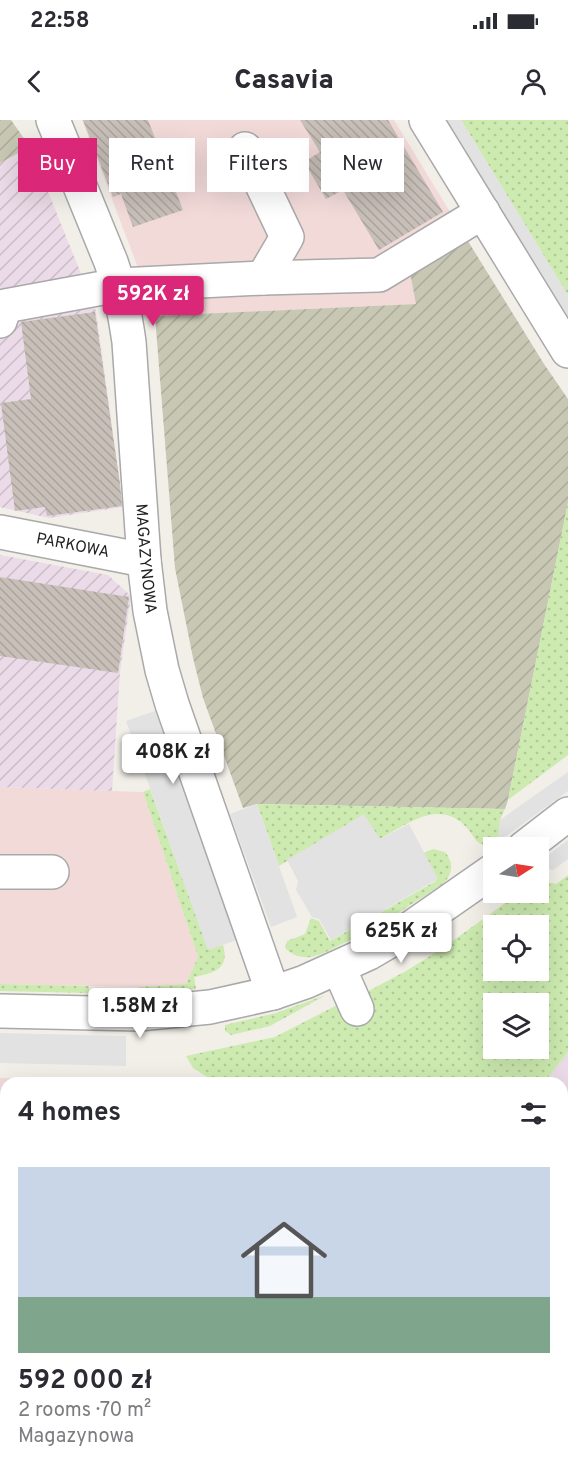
<!DOCTYPE html>
<html lang="en">
<head>
<meta charset="utf-8">
<style>
  :root { --surface:#fff; --page:#f7f7f7; --text:#2b2b33; --muted:#7c7c81; --accent:#db2777 }
  body { margin:0; font-family:Overpass,sans-serif; background:var(--page); color:var(--text); height:100vh; display:flex; flex-direction:column; font-size:22px; white-space:nowrap }
  * { box-sizing:border-box; margin:0 }
  p { font-size:20px; color:var(--muted) }
  .icon { flex:none; width:33px; height:33px; fill:none; stroke:currentColor; stroke-width:2; stroke-linecap:round; stroke-linejoin:round }
  .map { position:relative; flex:1; overflow:hidden }
  .sheet { position:absolute; left:0px; top:957px; width:568px; height:404px; display:flex; flex-direction:column; background:var(--surface); border-radius:18px 18px 0 0; box-shadow:0 6px 24px #0002 }
  .sheet>* { flex:none }
  .top-card { position:absolute; left:18px; top:18px; width:532px; height:54px; display:flex; gap:12px }
  .needle { width:39px; rotate:78deg }
  .tools { position:absolute; left:483px; top:717px; display:grid; gap:12px }
  .tools a { display:grid; place-items:center; width:66px; height:66px; border-radius:0px; background:var(--surface); box-shadow:0 6px 24px #0002; font-size:30px }
  .price { position:absolute; translate:-50% -51px; padding:0 14px; border-radius:6px; background:#fff; color:#222; font-size:20px; line-height:39px; filter:drop-shadow(0 2px 3px #0008) }
  .price::after { content:''; position:absolute; left:50%; top:36px; width:18px; height:14px; margin-left:-9px; background:inherit; clip-path:polygon(0 0,100% 0,50% 100%) }
  .price.on { background:var(--accent); color:#fff }
  ul { padding:0; list-style:none }
  li { display:grid; align-content:center; gap:12px; height:318px; padding:0 18px }
  li span { display:grid; place-items:center; height:186px; border-radius:0px; color:#555 }
  li>.icon { margin-inline-start:auto }
  span .icon { width:108px; height:108px; fill:#fffc; stroke-width:1 }
  li b { font-size:26px }
  h2 { display:flex; justify-content:space-between; align-items:center; height:72px; padding:0 18px; font-size:26px }
  .tag { padding:0 21px; border-radius:0px; background:var(--surface); box-shadow:0 6px 24px #0002; font-size:21px; line-height:54px }
  .tag.on { background:var(--accent); color:#fff }
  .status { display:flex; justify-content:space-between; align-items:center; height:42px; padding:0 30px; background:var(--surface); direction:ltr }
  .status svg { height:16px; fill:currentColor }
  header { display:flex; justify-content:space-between; align-items:center; height:78px; padding:0 18px; background:var(--surface); font-size:27px; font-weight:800 }
  .map>svg:first-child { display:block }
</style>
</head>
<body>
<div class="status"><b>22:58</b><svg viewBox="0 0 49 12"><path d="M0 12V9h3v3zM5 12V6h3v6zM10 12V3h3v9zM15 12V0h3v12zM26 1h20v11H26zM47 4h2v5h-2z"/></svg></div>
<header><svg class="icon" aria-label="back" viewBox="0 0 24 24"><path d="M15 5l-7 7 7 7"/></svg>Casavia<svg class="icon" aria-label="person" viewBox="0 0 24 24"><circle cx="12" cy="8" r="4"/><path d="M4 21q1-7 8-7t8 7"/></svg></header>
<div class="map">
<svg width="568" height="1360" viewBox="0 0 568 1360">
  <defs>
    <pattern id="industrial-furrows" width="10" height="10" patternUnits="userSpaceOnUse" patternTransform="scale(1.5)"><rect width="10" height="10" fill="#ebdbe8"/><path d="M-1 1l2-2M0 10L10 0M9 11l2-2" fill="none" stroke="#c9bcc7"/></pattern>
    <pattern id="construction-furrows" width="10" height="10" patternUnits="userSpaceOnUse" patternTransform="scale(1.5)"><rect width="10" height="10" fill="#c7c7b4"/><path d="M-1 1l2-2M0 10L10 0M9 11l2-2" fill="none" stroke="#abab9a"/></pattern>
    <pattern id="grass-dots" width="8" height="8" patternUnits="userSpaceOnUse" patternTransform="scale(1.5)"><rect width="8" height="8" fill="#cdebb0"/><path d="M2 2h.1M6 6h.1" fill="none" stroke="#b0c997" stroke-width="1.8" stroke-linecap="round"/></pattern>
    <pattern id="building-back-hatch" width="6" height="6" patternUnits="userSpaceOnUse" patternTransform="scale(1.5)"><rect width="6" height="6" fill="#c7bfb8"/><path d="M-1 5l2 2M0 0l6 6M5-1l2 2" fill="none" stroke="#aba49e"/></pattern>
  </defs>
  <rect width="100%" height="100%" fill="#f2efe9"/>
  <path fill="#f2dad9" d="M82 0H394L466 118 416 184 155 196 140 153Z
    M0 667 143 672 198 837 186 864 139 867 0 864Z
    M0 958 128 961 243 958V963H6V1146H0Z"/>
  <path fill="url(#industrial-furrows)" d="M30 27 96 191 123 387 49 398 0 387V43Z
    M0 435 108 455 131 476 120 552 112 671 0 667Z"/>
  <path fill="#ebdbe8" d="M568 932V1360H0V1220L6 1213V1354H562V963H544Z"/>
  <path fill="url(#construction-furrows)" d="M0 0H11L30 27 0 43Z
    M466 118 544 244 568 279V383L508 680 505 689 257 684 243 688 203 578 193 538 175 448 155 196 416 184 410 152Z"/>
  <path fill="url(#grass-dots)" fill-rule="evenodd" d="M461 0H568V175L555 154Z
    M568 382V635L508 680Z
    M150 669 208 829 223 825C230 849 214 853 194 857L196 869 167 872 139 873V867L186 864 198 837 143 672Z
    M257 684 505 689 500 700 498 722C478 733 476 717 465 706 459 699 449 694 439 694 420 693 395 711 378 720L363 695 279 746Z
    M433 729 445 732C454 743 453 753 444 763 409 786 374 810 336 827 328 831 319 836 310 837 300 838 292 835 285 828L287 821 305 814 311 798 319 801 330 821 436 761 423 740V733Z
    M568 755V932L544 963H243L242 958 207 957 193 948 186 936 275 917 343 882 361 875 406 851 443 828 519 773 538 772 539 760 556 764ZM494 806H538V850H494ZM494 884H538V928H494Z
    M0 864 89 866V873L0 871Z
    M326 875 270 906 231 915 225 911V905L276 893Z"/>
  <path fill="#e2e2e2" d="M443 0H461L568 175V205Z
    M155 591 237 820 208 830 126 601Z
    M568 652V671L498 722 500 700Z
    M257 684 297 797 271 807 230 694Z
    M364 694 380 719 409 704 438 759 331 820 319 799 312 797 296 770 298 761 287 740Z
    M568 720V739L553 750 539 747V742Z
    M0 913 126 916V946L0 943Z"/>
  <path fill="url(#building-back-hatch)" d="M83 0H148L183 90 133 107 121 74 113 77Z
    M300 0H388L443 92 379 130 343 70 326 79 304 42 320 32Z
    M95 192 120 364 122 386 47 396 45 387 15 391 1 283 31 279 21 202Z
    M0 457 129 477 118 553 0 536Z"/>
  <g fill="none" stroke-linecap="round" stroke-linejoin="round">
    <defs>
      <g id="minor">
        <path id="s1" d="M53 0 111 142C120 168 125 194 129 222L144 440 150 491 162 550 172 584 273 873"/>
        <path d="M426 0 568 231"/>
        <path d="M245 29 287 117 263 158"/>
        <path d="M0 201 5 186 119 165 263 158 379 155 483 92"/>
        <path id="s2" d="M0 412 144 440"/>
        <path d="M524 728 568 694"/>
        <path d="M0 752H52"/>
        <path d="M339 848 357 889"/>
        <path d="M0 891 139 894 210 887 273 873 305 862 369 833 405 812 494 750"/>
      </g>
    </defs>
    <use href="#minor" stroke="#a9a9a9" stroke-width="36"/>
    <use href="#minor" stroke="#fff" stroke-width="33"/>
    <defs>
      <path id="rail" d="M562 1003 568 997
        M562 1117 568 1110
        M562 1236 568 1229
        M289 1360 293 1354
        M379 1360 384 1354
        M468 1360 472 1354
        M560 1360 568 1349"/>
    </defs>
    <use href="#rail" stroke="#707070" stroke-width="7"/>
    <use href="#rail" stroke="#fff" stroke-width="4.5" stroke-dasharray="14" stroke-linecap="butt"/>
  </g>
  <g text-anchor="middle" dominant-baseline="central" stroke-width="6" stroke-linejoin="round" paint-order="stroke">
    <g font-size="16" fill="#222" stroke="#fff">
      <text stroke="none"><textPath href="#s2" startOffset="74">PARKOWA</textPath></text>
      <text stroke="none"><textPath href="#s1" startOffset="453">MAGAZYNOWA</textPath></text>
    </g>
  </g>
</svg>
<div class="tools">
<a><svg class="needle" viewBox="-14 -14 28 28"><path d="M0-13l5 13h-10z" fill="#e53935"/><path d="M0 13l5-13h-10z" fill="#7c7c81"/></svg></a>
<a><svg class="icon" aria-label="locate" viewBox="0 0 24 24"><circle cx="12" cy="12" r="6"/><path d="M12 2v4M12 18v4M2 12h4M18 12h4"/></svg></a>
<a><svg class="icon" aria-label="layers" viewBox="0 0 24 24"><path d="M12 4l9 5-9 5-9-5zM3 14l9 5 9-5"/></svg></a>
</div>
<b class="price on" style="left:153px;top:207px">592K zł</b>
<b class="price" style="left:173px;top:665px">408K zł</b>
<b class="price" style="left:401px;top:844px">625K zł</b>
<b class="price" style="left:140px;top:919px">1.58M zł</b>
<div class="top-card">
<a class="tag on">Buy</a>
<a class="tag">Rent</a>
<a class="tag">Filters</a>
<a class="tag">New</a>
</div>
<section class="sheet">
<h2>4 homes<svg class="icon" aria-label="filters" viewBox="0 0 24 24"><path d="M4 7h16M4 17h16"/><circle cx="9" cy="7" r="2"/><circle cx="15" cy="17" r="2"/></svg></h2>
<ul>
<li><span style="background:linear-gradient(#c9d6e8 70%,#7fa58c 0)"><svg class="icon" aria-label="home" viewBox="0 0 24 24"><path d="M3 11l9-7 9 7M6 9v11h12V9"/></svg></span><div><b>592 000 zł</b><p>2 rooms · 70 m²</p><p>Magazynowa</p></div></li>
</ul>
</section>
</div>
</body>
</html>
